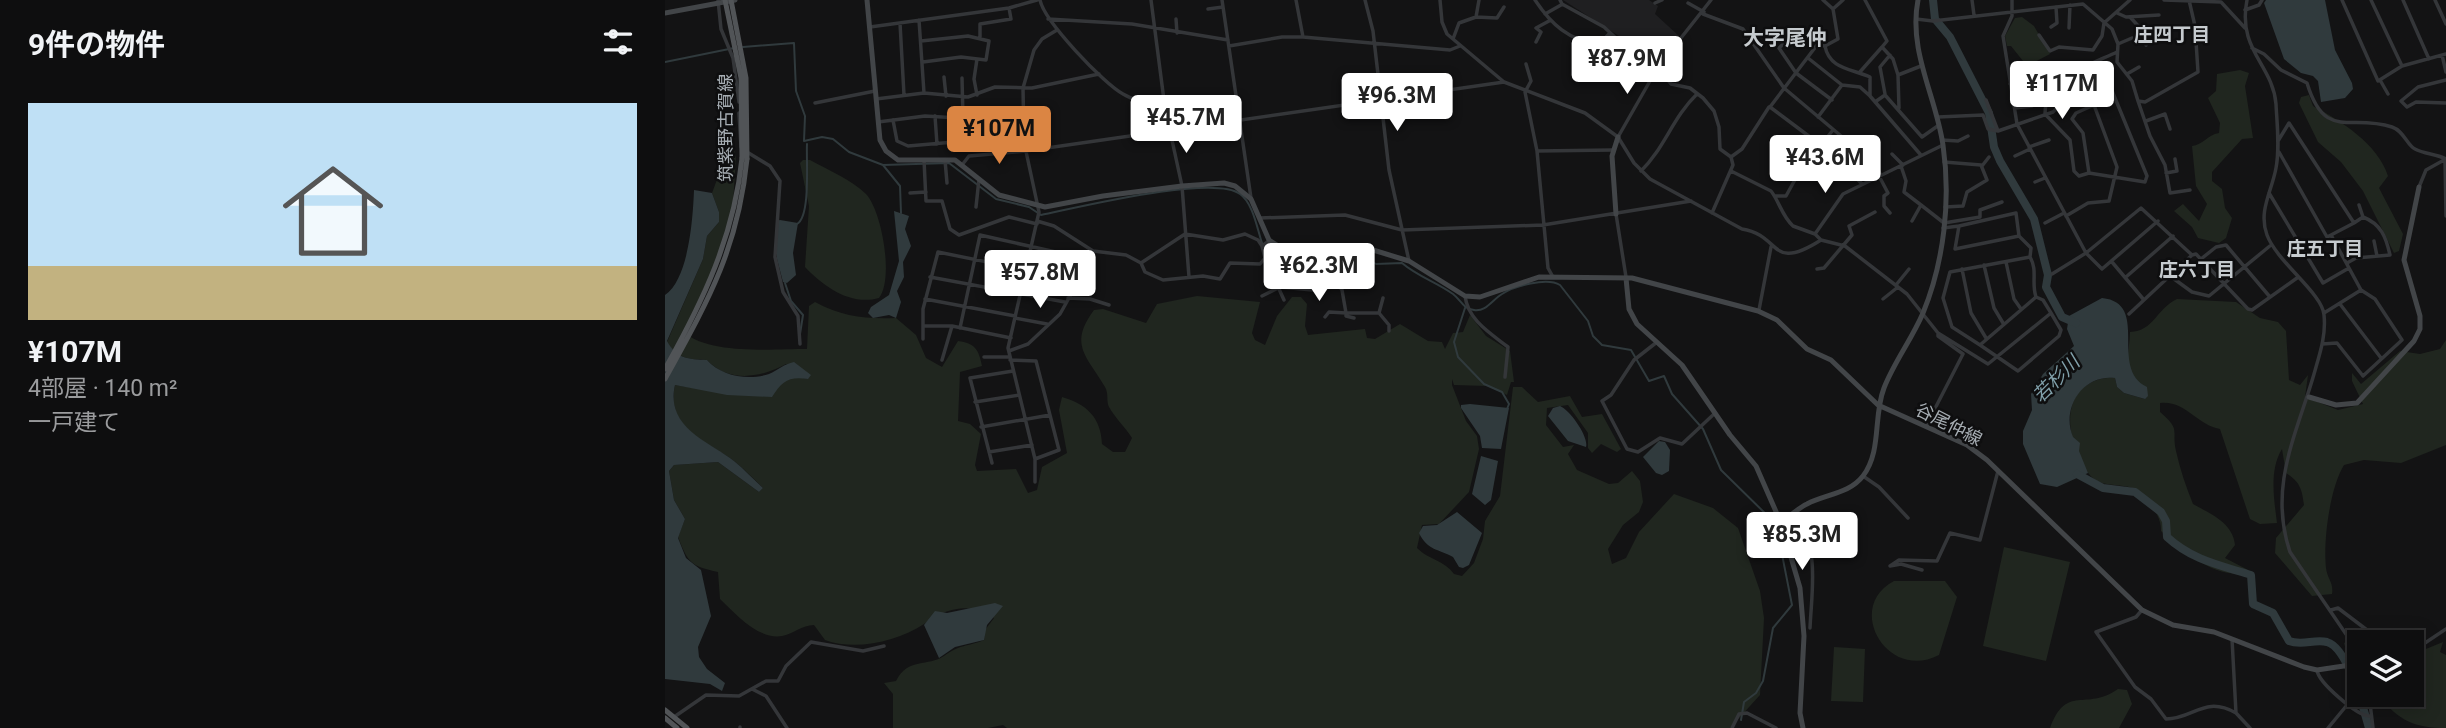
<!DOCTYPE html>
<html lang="ja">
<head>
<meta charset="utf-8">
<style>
  :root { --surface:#0e0e0f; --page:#1c1c1d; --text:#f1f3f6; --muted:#9b9c9e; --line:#2e2e2f; --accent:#db8543 }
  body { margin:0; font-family:Roboto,"Noto Sans JP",sans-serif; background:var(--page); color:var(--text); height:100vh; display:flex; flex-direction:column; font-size:26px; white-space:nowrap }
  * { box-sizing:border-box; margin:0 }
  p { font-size:23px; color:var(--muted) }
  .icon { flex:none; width:38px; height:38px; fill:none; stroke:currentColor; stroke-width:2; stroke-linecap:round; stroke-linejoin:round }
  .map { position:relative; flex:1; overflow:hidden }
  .drawer { display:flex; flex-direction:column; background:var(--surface); width:665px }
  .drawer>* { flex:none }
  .controls { position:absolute; left:1682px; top:630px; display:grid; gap:14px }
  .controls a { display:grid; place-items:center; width:77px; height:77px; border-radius:0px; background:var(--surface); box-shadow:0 4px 18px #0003,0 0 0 2px var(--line); font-size:35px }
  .price { position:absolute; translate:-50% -60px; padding:0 16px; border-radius:7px; background:#fff; color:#222; font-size:23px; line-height:46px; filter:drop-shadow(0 2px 4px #0008) }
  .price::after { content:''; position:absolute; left:50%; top:42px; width:21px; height:16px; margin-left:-10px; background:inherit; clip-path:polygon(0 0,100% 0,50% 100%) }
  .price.on { background:var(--accent); color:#111 }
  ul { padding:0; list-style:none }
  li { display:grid; align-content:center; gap:14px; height:371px; padding:0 28px }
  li+li { border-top:2px solid var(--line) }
  li span { display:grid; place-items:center; height:217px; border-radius:0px; color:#555 }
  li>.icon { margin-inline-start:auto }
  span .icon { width:126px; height:126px; fill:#fffc; stroke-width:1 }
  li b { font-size:30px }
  h2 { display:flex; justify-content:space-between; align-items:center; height:84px; padding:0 28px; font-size:30px }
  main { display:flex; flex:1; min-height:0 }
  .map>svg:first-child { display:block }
</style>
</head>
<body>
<main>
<section class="drawer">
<h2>9件の物件<svg class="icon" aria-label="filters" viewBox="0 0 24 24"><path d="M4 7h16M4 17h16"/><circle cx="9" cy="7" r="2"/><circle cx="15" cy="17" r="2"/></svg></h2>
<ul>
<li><span style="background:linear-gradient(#bfe0f5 75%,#c2b280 0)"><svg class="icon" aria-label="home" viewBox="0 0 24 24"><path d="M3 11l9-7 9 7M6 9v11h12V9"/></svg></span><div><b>¥107M</b><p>4部屋 · 140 m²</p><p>一戸建て</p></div></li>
</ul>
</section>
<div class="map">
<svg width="1781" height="728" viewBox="0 0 1781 728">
  <rect width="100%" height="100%" fill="#131314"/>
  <path fill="#1f1f21" d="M898 0H984L993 6 990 14 1015 37 993 63 981 48 954 36Z"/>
  <path fill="#20261f" d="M1357 17 1369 26 1385 54 1362 66 1346 46H1342L1340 36 1350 18Z
    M1575 70 1584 73 1580 86 1588 138 1577 139 1547 172V181L1557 189 1560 208 1567 218 1561 238 1554 243 1533 238 1527 227 1509 211 1518 204 1534 221 1542 204 1531 186 1527 146C1538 145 1542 135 1554 133L1555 123 1543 98 1551 91 1552 74Z
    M1644 95 1648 106C1676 121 1713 144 1723 176L1714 188 1738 234 1734 251 1729 253 1698 191 1676 162 1653 142 1634 103 1636 97Z
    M69 150 71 156 67 220 45 280 18 332C46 355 106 349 142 349L144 306 150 302C178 317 200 319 231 318L251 335 261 358 277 367 293 341C310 343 314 350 317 366L295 372 293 421 305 424 316 434 310 465 312 471 351 469 363 493 372 490 377 467 402 453 394 410 397 397C422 404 436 418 437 444L448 452H460L467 438C461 428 450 418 444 407 441 401 444 394 440 387 422 356 403 345 429 310L438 309 481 323 492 304 532 296 595 302 587 333 590 340 600 345 612 316 627 297H636L642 304 640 326 643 335 700 329 702 338 710 339 735 324 763 341 777 342 780 349 788 333 798 332 805 315 821 336 845 351 849 382H846L842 395 822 386 789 385 787 379V385L801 421 812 436 814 449 804 492 774 524 757 525 752 548C764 560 779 560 789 574L797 576 809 563 818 539 820 521 835 496 848 387H857L873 402 905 396 917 417 937 414 956 449 952 452 936 444 927 453 923 448V433L903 405 882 408 881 425 898 447 909 445 903 454 912 470 944 484 953 483 967 471 975 481 978 502 974 512 958 525 943 549 947 564 961 558 974 532 1009 494 1048 508 1073 528 1095 591 1099 618 1095 695 1065 728H342L338 725 323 728H228V694L219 683 231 681C243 657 263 667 279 656 295 644 302 647 319 640L320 630 329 618C317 612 306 606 292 609 278 611 270 617 259 624 232 642 190 651 160 640L149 625C137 625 128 634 117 636 93 640 71 614 55 599L53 572C26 566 23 563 13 537L20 519 9 500 4 471 9 465 53 462 94 492 98 488C89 479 79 469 69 461 44 442 0 429 10 385L35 389 116 382 128 376 143 379 121 364C96 378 63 383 42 360 23 359 12 359 2 342L38 259 42 236 54 222V212L47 193 60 158Z
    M138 160H145C163 170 187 180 201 194 217 211 229 279 214 298 186 306 159 287 140 267L144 206 135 163Z
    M1512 299 1571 302 1595 318 1613 322 1621 331 1624 380 1635 385 1643 375 1640 397 1673 410 1698 404 1687 381V373L1696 384 1735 351 1755 354 1775 349 1781 340V445L1736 463 1699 460 1679 465C1665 488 1658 540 1661 568 1662 578 1669 583 1667 594L1647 596 1610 553 1611 538 1639 505C1637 489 1635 482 1621 473L1617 449C1604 470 1609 499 1612 523L1595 524 1585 519 1555 429C1532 425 1520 400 1495 403V412C1517 431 1506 429 1511 451 1515 469 1521 487 1528 504 1546 514 1568 523 1570 545L1560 558 1587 572C1551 581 1521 553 1496 531 1496 523 1494 518 1490 511 1472 471 1441 496 1424 474 1408 454 1395 411 1416 390 1425 381 1437 377 1450 378L1452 387 1459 393 1480 399C1477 382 1472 386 1465 374 1460 362 1465 345 1465 332 1489 331 1491 309 1512 299Z
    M1339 547 1405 562 1381 661 1318 646Z
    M1229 581H1280L1292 597 1274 655C1222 682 1179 607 1229 581Z
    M1699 631 1741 642H1694V663H1685L1679 643Z
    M1778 642 1775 652 1781 655V728C1750 728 1733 721 1714 695H1746L1747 645 1756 651Z
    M1169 647 1200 649 1198 702 1166 701Z
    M1453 689 1462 690 1467 704 1454 728H1385C1402 683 1420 712 1453 689Z"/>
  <path fill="#303a3d" d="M1601 0H1660L1670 50 1687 83 1688 89 1680 98 1656 102 1653 81 1648 76 1636 73 1619 59 1599 3Z
    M29 190 47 193 54 212V222L42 236 38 259 2 341C12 359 23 359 42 360 56 376 83 381 104 374 113 370 119 364 129 362L146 375 143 379C124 376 117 381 107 397L62 395 10 385C0 428 45 442 69 461 79 469 88 479 98 488L94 492 53 462 9 465 4 471 9 500 20 519 13 538 21 558 36 570 46 616 33 647 34 657 42 669 60 683 57 691 45 684 0 679V295C24 279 28 217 29 190Z
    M229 211 244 216 240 229 246 246 238 262 239 277 232 291 236 302 231 318 224 315 208 318 203 313 206 307 224 295 234 261Z
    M115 220 133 223 128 253 131 275 122 283 118 282 112 259 111 221Z
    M1437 298C1486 303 1443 368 1482 387L1483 396 1480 399 1459 393 1452 387 1450 378C1417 374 1396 409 1408 437L1415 443 1414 451 1423 473 1392 487 1375 484 1358 444V431L1367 410 1366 394 1378 374 1409 346 1402 329 1404 316Z
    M805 404 844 408 836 449 817 448 815 436 796 408V405Z
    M895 406C905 410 924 437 921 447L903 441 883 416 888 408Z
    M994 441 1000 442 1005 450 1004 471 997 475 991 473 978 457Z
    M816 456 833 461 826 500 820 505 807 494Z
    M792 512 817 533 804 565 798 568 794 567 788 557C773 549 762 550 754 533L758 526 772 525Z
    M330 603 338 606 322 625 319 640 290 647 274 658 259 625 270 611 282 613Z"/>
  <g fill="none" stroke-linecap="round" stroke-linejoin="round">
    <path stroke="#303a3d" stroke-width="2" d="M78 47 129 43 131 91 140 116 139 141 157 137 168 139 184 152 218 165 235 186 236 213
      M0 62 69 48
      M218 165 284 163 331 199 364 207 376 215C411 208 548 174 575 194 588 203 592 228 597 243L603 249 624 256 650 259 690 252 711 264 737 263C752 276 771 282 788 294 796 300 798 309 809 310 821 312 827 300 837 294 849 286 882 277 895 285L923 321 928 336 937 345 966 350 984 381 999 376 1007 394 1038 429 1056 470 1111 524 1127 605 1108 628 1098 681 1091 693 1079 702 1076 720
      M132 224C146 216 141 160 142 144
      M120 283 126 301 138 315 135 334
      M800 308 789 342 793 357 819 384 837 392 844 404 842 409"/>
    <path stroke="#303a3d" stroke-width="8" d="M1268 0 1270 19 1285 37 1324 113 1329 147 1335 161 1369 219 1383 275 1381 287 1397 317 1411 323
      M1412 474 1438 488 1470 492 1496 512 1501 521 1502 537C1527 560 1554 565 1586 575L1588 604 1608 613 1624 641C1637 646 1649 639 1662 642 1683 648 1698 707 1704 728"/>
    <path stroke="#343639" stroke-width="3.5" d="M53 0 56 29 68 58 74 102
      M375 0C379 21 439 84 458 94 470 101 486 105 500 108
      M486 0 500 108 517 186 524 277
      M557 0 586 198
      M631 0 638 37
      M700 0 708 31 724 170 744 261
      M775 0 777 22 782 34 839 82 920 113 953 137 969 163 985 179 1077 229C1117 235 1104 273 1156 240
      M870 0C886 24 904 41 934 44L945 33
      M895 0 897 4 939 27 953 40 978 50 1006 84 1025 88 1038 98 1049 111 1054 127 1055 149 1066 157 1068 165 1047 213
      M1158 0 1168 9 1173 39 1160 46
      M1200 0 1222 41 1217 47 1228 59 1233 75 1256 66
      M1307 0 1309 15
      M1347 0V16L1338 36 1352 124 1421 253 1437 269 1493 221
      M1499 0 1556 2 1580 28
      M1582 0C1572 50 1608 65 1611 104 1612 125 1615 147 1611 168 1607 191 1593 211 1602 235 1612 262 1658 294 1659 315 1661 333 1656 350 1651 367 1634 430 1602 484 1625 552L1685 640 1694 667
      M1677 0 1713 81 1737 66 1781 54
      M1706 0 1737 66
      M1738 0 1764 59
      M1770 0 1781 24
      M990 3 997 0
      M1023 3 1039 12
      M543 9 558 7
      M1168 9 1178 0
      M1580 10 1594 5 1597 0
      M1452 13 1461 17 1494 15
      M880 14 896 5
      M1038 14 1078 29 1119 88 1207 162 1216 175
      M811 17 814 0
      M1465 17 1476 29 1481 45
      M383 19 467 24 563 40
      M511 19 512 33
      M1251 19 1268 21 1418 4 1447 29 1453 44 1452 62 1467 81 1473 101 1480 102 1533 72 1530 26 1524 0
      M254 20 259 93
      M235 23 239 95
      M205 27 344 8 372 0
      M1386 27 1392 23 1391 7
      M1404 28 1405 5
      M1128 35 1114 48 1131 73 1167 100
      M1374 35 1385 51 1394 47 1428 50 1437 36 1439 23 1465 0
      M315 37V24L346 19 344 8
      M788 39 794 23 811 17 832 18 839 7
      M256 41 303 36 324 41 321 60 296 57 258 62
      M871 42 876 32 871 28 884 21
      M1453 44 1467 38
      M564 46 617 37H638L785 50 795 46
      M1587 48 1599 54 1616 70 1642 83C1660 142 1685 113 1727 127 1739 131 1742 145 1750 149 1759 154 1772 154 1781 159
      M1777 55 1781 72
      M1143 58 1177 85 1153 117
      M861 64 866 81 860 92 872 151 883 268 888 277
      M1194 73 1217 47
      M1462 74 1474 67
      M1233 75 1234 108
      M279 77 281 96
      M297 78 298 118
      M1715 80 1723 94
      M1781 80 1753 87 1736 101 1742 107 1751 102 1781 103
      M1345 84 1362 81
      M1177 85 1195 87 1205 96
      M1220 94 1215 67 1225 55
      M312 95 309 79 312 59
      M211 99 259 93 303 97 330 87 367 88 434 74
      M1321 100 1333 131
      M1473 101 1485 136 1500 165 1505 193 1525 190
      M1210 102 1220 95 1257 137 1274 125
      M150 103 210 91
      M1350 108 1367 106
      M74 113 76 147
      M270 116 272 144
      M1273 117 1318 115 1323 129 1333 131 1388 112 1420 82 1441 76 1482 176 1480 182 1424 173 1418 133 1407 119 1411 113 1429 105 1420 82
      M228 120 232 141 243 146 359 136
      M1481 121 1500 114 1505 129
      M213 122 260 116 310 119 336 111 356 110
      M953 137 993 67 1046 0
      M1277 140 1293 141 1303 136
      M1613 141 1624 123 1689 223 1666 235
      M1156 145 1168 130
      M1364 147 1384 140
      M872 151 948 150
      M82 152 105 166 115 181 110 257 118 292 133 316 135 344
      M1614 152 1662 237 1666 235 1696 290 1710 299 1737 340 1698 376 1672 343 1657 344
      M1227 154 1238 165
      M1350 156 1365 149
      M1066 157 1077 149 1104 107
      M259 160 261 201H277L285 229 294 235 344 217 372 224
      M280 160 282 183
      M1780 160 1781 216
      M1279 162 1316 165 1322 180 1302 192 1298 206 1280 207
      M297 165 304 156 361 151 839 82
      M1236 166 1241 181 1239 192 1256 205
      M1317 166 1324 157
      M976 171C999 149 1008 117 1032 94
      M1066 171 1106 191C1114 201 1117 216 1128 226L1150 234 1156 240 1180 246 1242 294 1273 333 1323 364 1386 313 1378 300 1371 297 1315 345 1287 327 1278 298 1285 272 1365 257 1366 248 1354 236 1290 249 1294 226 1351 213 1354 236
      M1424 173 1414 176 1409 171 1405 140 1380 114C1380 78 1425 65 1452 52
      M1501 173 1512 171 1510 159
      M1214 176 1223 193 1219 196V206L1225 213
      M1370 182 1380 178
      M1197 184 1169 155 1105 107 1152 45 1160 46C1164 69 1187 69 1205 77V96L1255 154
      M1754 187 1761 170 1779 160
      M245 193 261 192
      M1604 193 1658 283 1684 268
      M1110 196H1121L1132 176
      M1694 205 1698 217
      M311 207 314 179
      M951 214 961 277
      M1401 216 1423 203 1444 201 1452 167 1429 105
      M595 218 680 215 737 230 878 225 1026 201
      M372 221 389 226 428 251 461 255 476 263 480 272 498 280 538 276 555 279 565 263 595 264 600 258 597 246 604 241
      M1247 221 1256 205 1279 223 1315 217V210L1337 202
      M1380 223 1399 213
      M1278 228 1294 226
      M1150 234 1178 194 1278 145
      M1709 241 1712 256
      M659 253 660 268 677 290 681 313H714L724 325V331
      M1365 257C1373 271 1366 282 1371 297
      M600 258 619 300
      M1536 259 1551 247 1561 245 1605 297
      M1341 262 1349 299 1356 309
      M1447 262 1479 300
      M476 263 520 234 558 240 580 234 593 240 597 246
      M1682 263 1691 258 1725 255C1721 237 1716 224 1698 217L1689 223
      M1319 265 1329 308 1338 323
      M1152 269 1159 268 1187 235 1184 226 1210 212
      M1297 269 1306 313 1321 338
      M1387 274 1421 253 1476 208 1527 255 1531 254 1583 309 1587 310 1632 278
      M1505 276 1527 292 1544 296 1606 245
      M265 277 400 302
      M1461 277 1508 236
      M1231 285 1244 269
      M597 296 615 287 658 291 660 268
      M800 296C803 320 825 333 843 347L840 377
      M403 298 425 299 444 305
      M260 299 350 316
      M1218 299 1233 287
      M1675 304 1716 358
      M1094 310 1106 247
      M714 313 718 298
      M1659 313 1696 290
      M1464 314 1526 256
      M660 317 664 312 681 313V316L689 318
      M350 318 382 324
      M287 326H258V309L273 252 415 281
      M295 328 315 235 413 257 423 264 395 314 363 344 344 351
      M258 339V326
      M992 342 969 360 946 395 937 401 962 449 973 452 995 438 1017 444 1049 414
      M1315 345 1353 371 1394 336 1396 330 1386 313
      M319 357H345
      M277 360 287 326 346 338
      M345 360 371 361 394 450 370 459
      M310 402 354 395
      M1261 426 1298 354 1273 336V333
      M316 427 385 415
      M324 452 367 445
      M327 463 305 378 348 371
      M1198 476 1214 487 1243 518
      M370 482V459L343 348 374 212 359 142 358 88 369 50 377 39 392 30
      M1129 514C1155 549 1147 586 1145 628
      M1257 570 1236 564 1225 566 1234 560 1272 561 1285 533 1315 540 1333 471
      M1477 610 1471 617 1431 632 1470 687 1486 699 1501 719C1529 719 1539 695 1571 713
      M1666 610 1673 608 1702 630 1729 633 1743 642
      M1567 639 1571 713 1585 728
      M1746 645 1754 647 1781 629
      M1652 670C1653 682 1691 715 1704 716
      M87 689 101 696 122 728
      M1704 695 1708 728
      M9 717 41 695 74 696 101 681H113L121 666 146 642 198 651 219 646
      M75 728V727
      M1067 728 1074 714 1082 713 1111 728
      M1663 728 1682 705"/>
    <path stroke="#424548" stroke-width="5" d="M202 0 215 140 221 151 233 160H290L334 195 380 207 438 196 517 186 559 183 570 186 586 199 604 240 615 247 646 254 689 247 708 250 744 261 800 296 815 297 874 277 967 278 1093 311 1112 320 1142 349 1166 360 1213 405 1302 445 1322 460 1477 610 1508 625 1549 632 1639 667 1652 670 1692 664
      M0 13 70 0
      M951 214 947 156 953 137
      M961 278 964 309 972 324 1017 365 1065 435 1091 466 1116 523 1135 588 1139 636 1135 713 1138 728
      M1644 397 1671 405 1692 403 1749 341 1755 329V316L1739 260 1754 187
      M1116 523C1124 517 1133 508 1142 504 1161 494 1184 494 1198 476 1217 451 1208 416 1219 388 1229 362 1247 339 1258 313 1279 262 1286 200 1278 145 1271 96 1243 51 1253 0"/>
    <path stroke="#515457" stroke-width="5" d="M0 369C38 301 69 237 77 158
      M0 379C43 301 73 249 82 159
      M0 710 22 728
      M0 718 12 728"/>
    <path stroke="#515457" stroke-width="5" d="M60 0 76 78 77 158
      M66 0 81 78 82 159"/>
  </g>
  <g text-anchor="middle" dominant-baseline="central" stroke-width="5" stroke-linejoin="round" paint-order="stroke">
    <g font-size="18" fill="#a6adb3" stroke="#0e0e0f">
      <text transform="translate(60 128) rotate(-90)">筑紫野古賀線</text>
      <text transform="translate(1284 424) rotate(27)">谷尾仲線</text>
    </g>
    <g font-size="19" font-weight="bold" fill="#c6cbcf" stroke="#0e0e0f">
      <text x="1507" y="34">庄四丁目</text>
      <text x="1660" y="248">庄五丁目</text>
      <text x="1532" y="269">庄六丁目</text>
    </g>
    <g font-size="19" font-style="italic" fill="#81a0aa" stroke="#0e0e0f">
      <text transform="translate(1391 379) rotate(-45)">若杉川</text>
    </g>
    <g font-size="21" font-weight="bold" fill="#c6cbcf" stroke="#0e0e0f">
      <text x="1120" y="38">大字尾仲</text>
    </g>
  </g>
</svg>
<div class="controls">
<a><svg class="icon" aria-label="layers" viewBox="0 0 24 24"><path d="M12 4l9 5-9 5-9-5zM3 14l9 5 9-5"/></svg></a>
</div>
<b class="price" style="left:962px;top:96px">¥87.9M</b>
<b class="price" style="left:1397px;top:121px">¥117M</b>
<b class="price" style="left:732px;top:133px">¥96.3M</b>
<b class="price" style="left:521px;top:155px">¥45.7M</b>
<b class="price on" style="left:334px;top:166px">¥107M</b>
<b class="price" style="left:1160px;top:195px">¥43.6M</b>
<b class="price" style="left:654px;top:303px">¥62.3M</b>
<b class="price" style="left:375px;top:310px">¥57.8M</b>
<b class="price" style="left:1137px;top:572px">¥85.3M</b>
</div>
</main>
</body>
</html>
